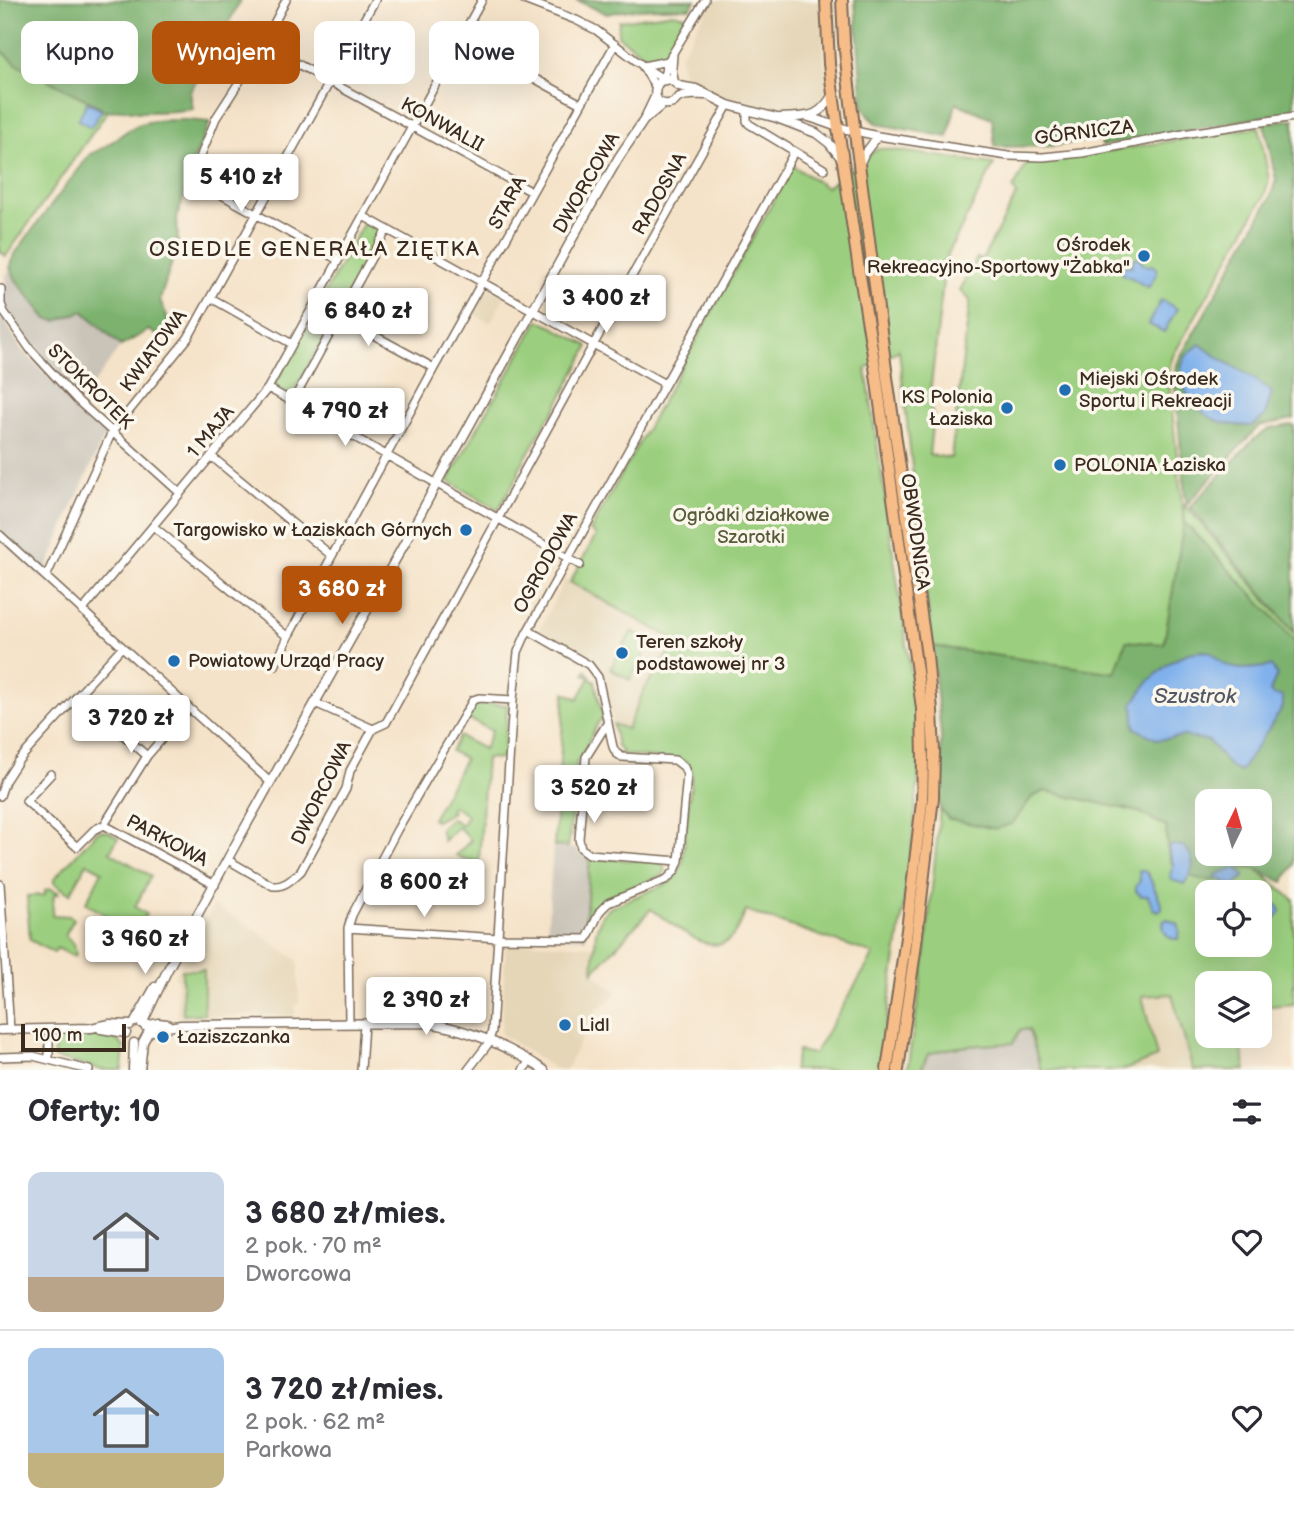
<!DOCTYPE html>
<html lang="pl">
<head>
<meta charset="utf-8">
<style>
  :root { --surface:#fff; --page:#f7f7f7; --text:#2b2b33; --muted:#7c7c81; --line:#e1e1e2; --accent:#b45309 }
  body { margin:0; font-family:"Balsamiq Sans",sans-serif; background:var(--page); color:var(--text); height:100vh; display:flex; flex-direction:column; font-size:26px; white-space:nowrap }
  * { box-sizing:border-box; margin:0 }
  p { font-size:23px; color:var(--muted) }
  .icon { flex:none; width:38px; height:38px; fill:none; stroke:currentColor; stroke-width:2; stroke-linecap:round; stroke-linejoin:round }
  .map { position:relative; height:1070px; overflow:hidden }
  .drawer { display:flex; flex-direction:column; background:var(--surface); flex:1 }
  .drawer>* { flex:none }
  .hud { position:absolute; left:21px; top:21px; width:700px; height:63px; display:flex; gap:14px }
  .needle { width:46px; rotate:5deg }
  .controls { position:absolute; left:1195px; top:789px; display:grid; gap:14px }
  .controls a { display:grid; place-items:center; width:77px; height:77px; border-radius:14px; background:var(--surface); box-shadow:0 7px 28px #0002; font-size:35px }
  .scale { position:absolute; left:21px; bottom:18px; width:105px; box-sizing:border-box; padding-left:7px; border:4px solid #3b2a1e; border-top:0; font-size:19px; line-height:24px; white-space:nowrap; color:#3b2a1e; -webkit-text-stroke:5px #fbf7ec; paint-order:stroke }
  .price { position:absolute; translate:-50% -60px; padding:0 16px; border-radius:7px; background:#fff; color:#222; font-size:23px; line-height:46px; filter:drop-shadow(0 2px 4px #0008) }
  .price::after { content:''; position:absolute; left:50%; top:42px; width:21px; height:16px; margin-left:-10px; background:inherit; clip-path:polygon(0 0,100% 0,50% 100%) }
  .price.on { background:var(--accent); color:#fff }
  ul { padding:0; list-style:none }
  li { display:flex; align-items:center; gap:21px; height:175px; padding:0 28px }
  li+li { border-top:2px solid var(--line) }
  li span { display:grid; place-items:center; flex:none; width:196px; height:140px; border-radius:14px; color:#555 }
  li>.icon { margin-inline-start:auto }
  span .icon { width:84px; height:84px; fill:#fffc; stroke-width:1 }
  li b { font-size:30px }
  h2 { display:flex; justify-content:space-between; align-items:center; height:84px; padding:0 28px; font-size:30px }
  .tag { padding:0 24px; border-radius:14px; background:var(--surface); box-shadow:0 7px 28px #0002; font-size:24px; line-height:63px }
  .tag.on { background:var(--accent); color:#fff }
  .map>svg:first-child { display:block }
</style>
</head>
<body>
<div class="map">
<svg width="1294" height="1070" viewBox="0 0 1294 1070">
  <rect width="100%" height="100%" fill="#fbf7ec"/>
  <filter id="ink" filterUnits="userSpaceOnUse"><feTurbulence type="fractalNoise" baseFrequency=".0143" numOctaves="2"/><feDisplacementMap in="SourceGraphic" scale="14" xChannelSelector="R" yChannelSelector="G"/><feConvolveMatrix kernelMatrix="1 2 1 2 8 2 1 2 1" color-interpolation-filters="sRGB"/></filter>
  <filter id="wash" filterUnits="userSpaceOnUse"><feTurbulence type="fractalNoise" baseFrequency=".00686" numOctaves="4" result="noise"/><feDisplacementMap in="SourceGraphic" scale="28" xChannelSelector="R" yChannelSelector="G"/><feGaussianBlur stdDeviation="1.57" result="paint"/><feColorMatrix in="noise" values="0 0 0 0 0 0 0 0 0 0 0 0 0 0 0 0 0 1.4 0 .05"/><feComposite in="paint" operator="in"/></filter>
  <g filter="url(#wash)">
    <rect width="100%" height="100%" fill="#f5e3c9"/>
    <path fill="#e5d6b7" d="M712 0H821L826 95 821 105 811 111H785L750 106 707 89 682 72 680 56Z
      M483 284 505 296 490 323 468 311Z
      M565 579 677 641 644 690 627 730 613 724 606 685 601 672 595 665 539 631Z
      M214 906 253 928 298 961 299 1004 295 1005V1015L177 1017V980L175 976Z
      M506 942 594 946 593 972 616 992 608 1002 596 1010 566 1070H557L501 1034Z
      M1172 994 1193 1070H1124L1157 1057 1142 996Z"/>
    <path fill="#c9c3b8" d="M10 267 16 280 52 319 57 321 83 311 121 346 82 400 38 353 10 315 4 300 6 276Z
      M0 313 22 350 106 433 70 512 43 578 0 539Z
      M553 846 576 849 582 855 590 858 584 938 547 937Z
      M1020 1029H1029L1031 1032 1041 1070H921L928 1054 960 1046 1013 1043Z"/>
    <path fill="#9bcf7f" stroke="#6b7c4e" stroke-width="2" fill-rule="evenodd" d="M673 13 686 16 662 57 650 59 618 36 619 21Z
      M0 49 18 65 99 106 107 112 6 256 0 251Z
      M1259 127 1269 180 1264 196 1173 356 1168 373 1184 522 1164 645 1115 673 932 646 899 350 866 369 913 687 919 770 911 857 879 1070H793L798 1051 814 1054 874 954 746 911C741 922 735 938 724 943 703 953 668 920 651 909L593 972 596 932 602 915 611 907 673 881 682 865 692 774 686 762 621 754 622 752 617 746 613 724 627 729 644 690 677 641 570 582 596 535 590 531 793 166 826 187 879 148 994 164 937 275 943 282 929 403 933 416 929 455 951 458 970 300 960 290 977 258 982 260 1017 194 1013 189 1028 161 1084 155Z
      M364 222 382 232 339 310 321 300Z
      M318 308 335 318 291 396 274 386Z
      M538 321H541L587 345 588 348 552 415 548 418 519 469V474L498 510 448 481Z
      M1184 504 1294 633V687L1187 553Z
      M632 631 652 642 630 680 610 669Z
      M586 670 593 681H595L603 718 599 721 582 754 583 759 577 760 568 847 554 846 565 692 578 699 590 678 584 674Z
      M475 703 507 705 504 759 486 758 479 862 464 859 456 855 471 840 458 827 443 841 440 828 451 818 462 825 467 815 452 806 450 810 452 812 436 821 432 819 465 759 451 751 459 736 484 749 492 731 467 718Z
      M1045 791 1139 812 1167 827 1166 839 1171 862 1202 879H1222L1235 868 1256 869 1294 900V1004L1260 1007V984H1208V1036H1239L1246 1070H1193L1172 994 1142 996 1157 1057 1124 1070H1041L1029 1030 1021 1029 1013 1043C984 1045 956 1045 928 1054L921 1070H907L925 958 940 809 949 819 1012 824 1032 797ZM1208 892H1260V945H1208Z
      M102 831 109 832 118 838 110 852 151 876 135 907 146 914 135 932 127 929 125 930 117 926 118 923 86 903 102 871 87 863 70 894 54 883V879L97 832Z
      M590 858 660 862 664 866V873L661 876 601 900 588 917 584 938Z
      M51 889 58 892 59 894H54L52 915 69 916 74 919 65 935C71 941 78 948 75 957L57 948 54 953 30 940 27 896 45 895V890Z
      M182 970H204V1014L183 1015Z
      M111 1035 124 1047 122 1070H102L54 1058V1036Z"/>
    <path fill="#7cb26e" stroke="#5c6e46" stroke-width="2" fill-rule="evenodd" d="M0 0H241L190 92 193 109C176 112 159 112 141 112 127 111 123 107 107 112L99 106 18 65 0 49Z
      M576 0H695L691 8C663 7 634 7 607 14Z
      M855 0H1294V111L1102 146 1100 138 1054 146 995 147 992 118 956 103 948 137 878 124 870 117 863 107Z
      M1294 119V419L1259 426 1187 504 1185 496 1174 374 1179 359 1270 198 1276 180 1264 123Z
      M188 120 210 122 191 167 189 179 177 218 178 242 160 300 171 327 162 339 149 330 121 346 83 311 57 321 47 319 16 280 10 267 15 254 27 237 90 154C109 148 120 133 138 125 152 119 173 120 188 120Z
      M1290 425 1294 426V632L1190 507 1254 439 1269 429Z
      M1184 522 1271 614 1294 641V865L1283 882 1256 869 1235 868C1231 871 1226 877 1222 879 1207 884 1178 875 1171 861 1167 851 1166 837 1167 827L1139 812 1045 791 1032 797 1012 824 996 829 949 819 940 809 941 736 932 646 1115 673 1126 641 1164 644ZM1208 802H1260V854H1208Z"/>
    <path fill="#80b1ec" stroke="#5e6e85" stroke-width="2" d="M87 102 102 110 91 127 78 120Z
      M1138 257 1141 262 1147 266 1152 265 1156 268 1157 273 1148 288 1132 278 1123 275 1121 270 1124 266H1132L1134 258Z
      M1161 300 1177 309 1164 332 1148 324Z
      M1200 344C1222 363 1250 373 1272 392L1265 416 1252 426C1238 426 1226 425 1214 419 1191 409 1171 377 1187 355 1190 351 1197 347 1200 344Z
      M1204 651 1211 652C1228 674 1246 670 1271 666L1277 675 1270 691 1273 695 1283 696V707L1240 772 1230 767 1209 741 1184 736 1158 740 1135 728 1133 703 1150 680 1169 663 1188 653Z
      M1172 845 1184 846C1196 859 1195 870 1184 884L1172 880 1170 877 1173 864 1168 848Z
      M1236 868 1244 874V877L1234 885 1226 884 1222 880 1217 879 1216 875Z
      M1139 871H1144L1148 874 1162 905V909L1158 911 1153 909 1148 896H1141L1136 891V886L1140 881Z
      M1268 904 1278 905 1281 911 1274 920 1260 929V908Z
      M1167 919 1178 924 1180 931 1178 939C1167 940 1163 931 1163 921Z"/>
  </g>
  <g filter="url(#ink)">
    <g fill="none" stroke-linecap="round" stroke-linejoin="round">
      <defs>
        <path id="minor" d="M286 0 263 45 216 118 193 175 195 180 338 260
          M524 0 576 20 596 30 643 66 663 79 668 61 705 0
          M461 38 581 104
          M263 45 532 192
          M673 54 672 69 674 80
          M643 66 668 61
          M643 67 655 86
          M747 111V121L749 124 824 169
          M855 131 878 136 1008 156 1043 157 1082 153 1189 133 1294 117
          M860 164 865 153 878 136
          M363 216 665 384
          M1 289V304L4 312 30 349 77 400 180 493
          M211 298 292 344
          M315 303 434 368
          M268 388 580 565
          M292 403 387 229
          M211 456 332 556
          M153 526 288 637
          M0 535 270 782
          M46 577 112 432 188 338 375 0
          M82 611 268 388 482 0
          M275 666 288 637 434 368 615 44
          M78 695 147 756
          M315 703 373 729
          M608 722 586 757 579 839 581 848 589 854 679 861
          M51 774 26 801 77 847 94 830 104 825 147 756 189 708
          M0 796 5 781 18 761 122 647
          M104 825 215 885
          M228 860 273 886C285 887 292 879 301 871L346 789 350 771 373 729 386 723 591 349 728 105
          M0 884 10 1030
          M348 928 498 938 587 939 600 911 608 903 667 879 675 871 679 861 687 775 684 767 675 760 622 757 616 753 613 747 598 677 589 665 528 630
          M349 1023 348 928 352 915 397 830 473 700 479 698 513 700
          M0 1057 33 1056 89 1070
          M49 1060V1029
          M361 1070 364 1023
          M468 1070 488 1044 492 1031 513 700 518 652 526 634 791 158 793 151
          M523 1070 530 1061"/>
        <path id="tertiary" d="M706 95C697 95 686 93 678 98 673 102 676 103 669 104 654 106 652 90 660 81L670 79 679 86 696 89 728 105 777 118 816 133 829 143 842 159
          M809 117C826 122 838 129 855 131
          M780 118C807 116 819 120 833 94
          M644 120 663 104
          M135 1022 155 987
          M142 1024 167 971 238 840 407 539 448 462 457 448 582 221 619 157 644 120 655 97
          M145 1026 158 1023 167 1024
          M101 1029 126 1033
          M0 1030 91 1028 110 1024 130 1025
          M148 1033 160 1028 181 1025 428 1023C471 1030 508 1046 544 1070
          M133 1070 134 1043
          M140 1070 143 1042 148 1033"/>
        <path id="primary" d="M826 0 829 64 833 94 859 270 875 367 922 708 923 761 922 802 907 930 887 1070
          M842 0 844 42 851 103 887 377 927 656 932 710 934 752 933 798 915 951 898 1070"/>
      </defs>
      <use href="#minor" stroke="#7c6b5a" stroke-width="10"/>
      <use href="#tertiary" stroke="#7c6b5a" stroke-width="11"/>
      <use href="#primary" stroke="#7c6b5a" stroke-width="14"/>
      <use href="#minor" stroke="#fff" stroke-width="7"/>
      <use href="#tertiary" stroke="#fff" stroke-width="8"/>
      <use href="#primary" stroke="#f7bd88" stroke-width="10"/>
    </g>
  </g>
  <g fill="#1f6fb2" stroke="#fbf7ec" stroke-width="2.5">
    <circle cx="1144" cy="256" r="7"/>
    <circle cx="1065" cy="390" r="7"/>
    <circle cx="1007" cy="408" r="7"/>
    <circle cx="1060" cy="465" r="7"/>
    <circle cx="466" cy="530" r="7"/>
    <circle cx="622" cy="653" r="7"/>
    <circle cx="174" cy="661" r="7"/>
    <circle cx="565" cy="1025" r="7"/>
    <circle cx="163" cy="1037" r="7"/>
  </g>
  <g text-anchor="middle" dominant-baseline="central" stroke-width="7" stroke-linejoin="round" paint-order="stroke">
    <g font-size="19" fill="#3b2a1e" stroke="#fbf7ec">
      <text transform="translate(442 125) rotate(29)">KONWALII</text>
      <text transform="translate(1084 133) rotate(-7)">GÓRNICZA</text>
      <text transform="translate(587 183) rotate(-60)">DWORCOWA</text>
      <text transform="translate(660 194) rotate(-61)">RADOSNA</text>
      <text transform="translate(508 203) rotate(-61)">STARA</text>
      <text transform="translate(154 351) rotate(-53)">KWIATOWA</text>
      <text transform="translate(90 387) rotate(45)">STOKROTEK</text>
      <text transform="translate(211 432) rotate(-50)">1 MAJA</text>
      <text transform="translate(915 532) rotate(82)">OBWODNICA</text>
      <text transform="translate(546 563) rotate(-61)">OGRODOWA</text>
      <text transform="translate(322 793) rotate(-64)">DWORCOWA</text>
      <text transform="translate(167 841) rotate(28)">PARKOWA</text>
    </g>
    <g font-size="19" fill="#3b2a1e" stroke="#fbf7ec" text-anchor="start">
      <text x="1130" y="245" text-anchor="end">Ośrodek<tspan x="1130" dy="22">Rekreacyjno-Sportowy "Żabka"</tspan></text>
      <text x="1079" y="379">Miejski Ośrodek<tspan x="1079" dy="22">Sportu i Rekreacji</tspan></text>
      <text x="993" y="397" text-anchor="end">KS Polonia<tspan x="993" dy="22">Łaziska</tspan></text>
      <text x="1074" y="465">POLONIA Łaziska</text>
      <text x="452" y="530" text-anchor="end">Targowisko w Łaziskach Górnych</text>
      <text x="636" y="642">Teren szkoły<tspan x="636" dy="22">podstawowej nr 3</tspan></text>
      <text x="188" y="661">Powiatowy Urząd Pracy</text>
      <text x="579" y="1025">Lidl</text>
      <text x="177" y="1037">Łaziszczanka</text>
    </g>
    <g font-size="19" fill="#585c3b" stroke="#fbf7ec">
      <text x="751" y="515">Ogródki działkowe<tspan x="751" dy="22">Szarotki</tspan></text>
    </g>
    <g font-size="21" letter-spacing="2" fill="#3b2a1e" stroke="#fbf7ec">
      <text x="315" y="249">OSIEDLE GENERAŁA ZIĘTKA</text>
    </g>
    <g font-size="21" font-style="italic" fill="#535966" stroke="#fbf7ec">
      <text x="1195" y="696">Szustrok</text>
    </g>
  </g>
</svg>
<div class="controls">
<a><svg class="needle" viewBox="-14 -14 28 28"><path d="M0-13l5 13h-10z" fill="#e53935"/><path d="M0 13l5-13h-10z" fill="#7c7c81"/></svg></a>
<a><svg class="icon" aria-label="locate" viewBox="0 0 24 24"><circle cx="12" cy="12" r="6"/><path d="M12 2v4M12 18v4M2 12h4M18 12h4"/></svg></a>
<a><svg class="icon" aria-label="layers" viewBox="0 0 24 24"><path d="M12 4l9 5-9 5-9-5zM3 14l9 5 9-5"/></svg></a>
</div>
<div class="scale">100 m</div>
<b class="price" style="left:241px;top:214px">5 410 zł</b>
<b class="price" style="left:606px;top:335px">3 400 zł</b>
<b class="price" style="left:368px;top:348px">6 840 zł</b>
<b class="price" style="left:345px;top:448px">4 790 zł</b>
<b class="price on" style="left:342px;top:626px">3 680 zł</b>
<b class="price" style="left:131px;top:755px">3 720 zł</b>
<b class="price" style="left:594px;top:825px">3 520 zł</b>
<b class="price" style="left:424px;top:919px">8 600 zł</b>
<b class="price" style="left:145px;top:976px">3 960 zł</b>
<b class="price" style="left:426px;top:1037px">2 390 zł</b>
<div class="hud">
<a class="tag">Kupno</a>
<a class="tag on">Wynajem</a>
<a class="tag">Filtry</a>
<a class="tag">Nowe</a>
</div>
</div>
<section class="drawer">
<h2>Oferty: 10<svg class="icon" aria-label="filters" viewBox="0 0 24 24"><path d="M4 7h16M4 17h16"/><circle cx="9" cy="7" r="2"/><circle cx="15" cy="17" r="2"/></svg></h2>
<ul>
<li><span style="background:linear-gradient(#c9d6e8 75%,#b9a48a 0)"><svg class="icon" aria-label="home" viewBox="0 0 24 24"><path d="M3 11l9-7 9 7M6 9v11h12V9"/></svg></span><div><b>3 680 zł/mies.</b><p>2 pok. · 70 m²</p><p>Dworcowa</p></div><svg class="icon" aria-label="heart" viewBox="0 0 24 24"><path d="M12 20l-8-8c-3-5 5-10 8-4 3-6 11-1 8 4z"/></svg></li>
<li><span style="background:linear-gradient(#a9c7e8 75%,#c2b280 0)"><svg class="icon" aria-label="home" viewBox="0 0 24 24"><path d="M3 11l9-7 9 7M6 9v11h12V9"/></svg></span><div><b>3 720 zł/mies.</b><p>2 pok. · 62 m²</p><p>Parkowa</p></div><svg class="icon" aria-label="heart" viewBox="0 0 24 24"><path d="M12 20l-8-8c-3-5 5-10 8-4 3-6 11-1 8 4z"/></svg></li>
</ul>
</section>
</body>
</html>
